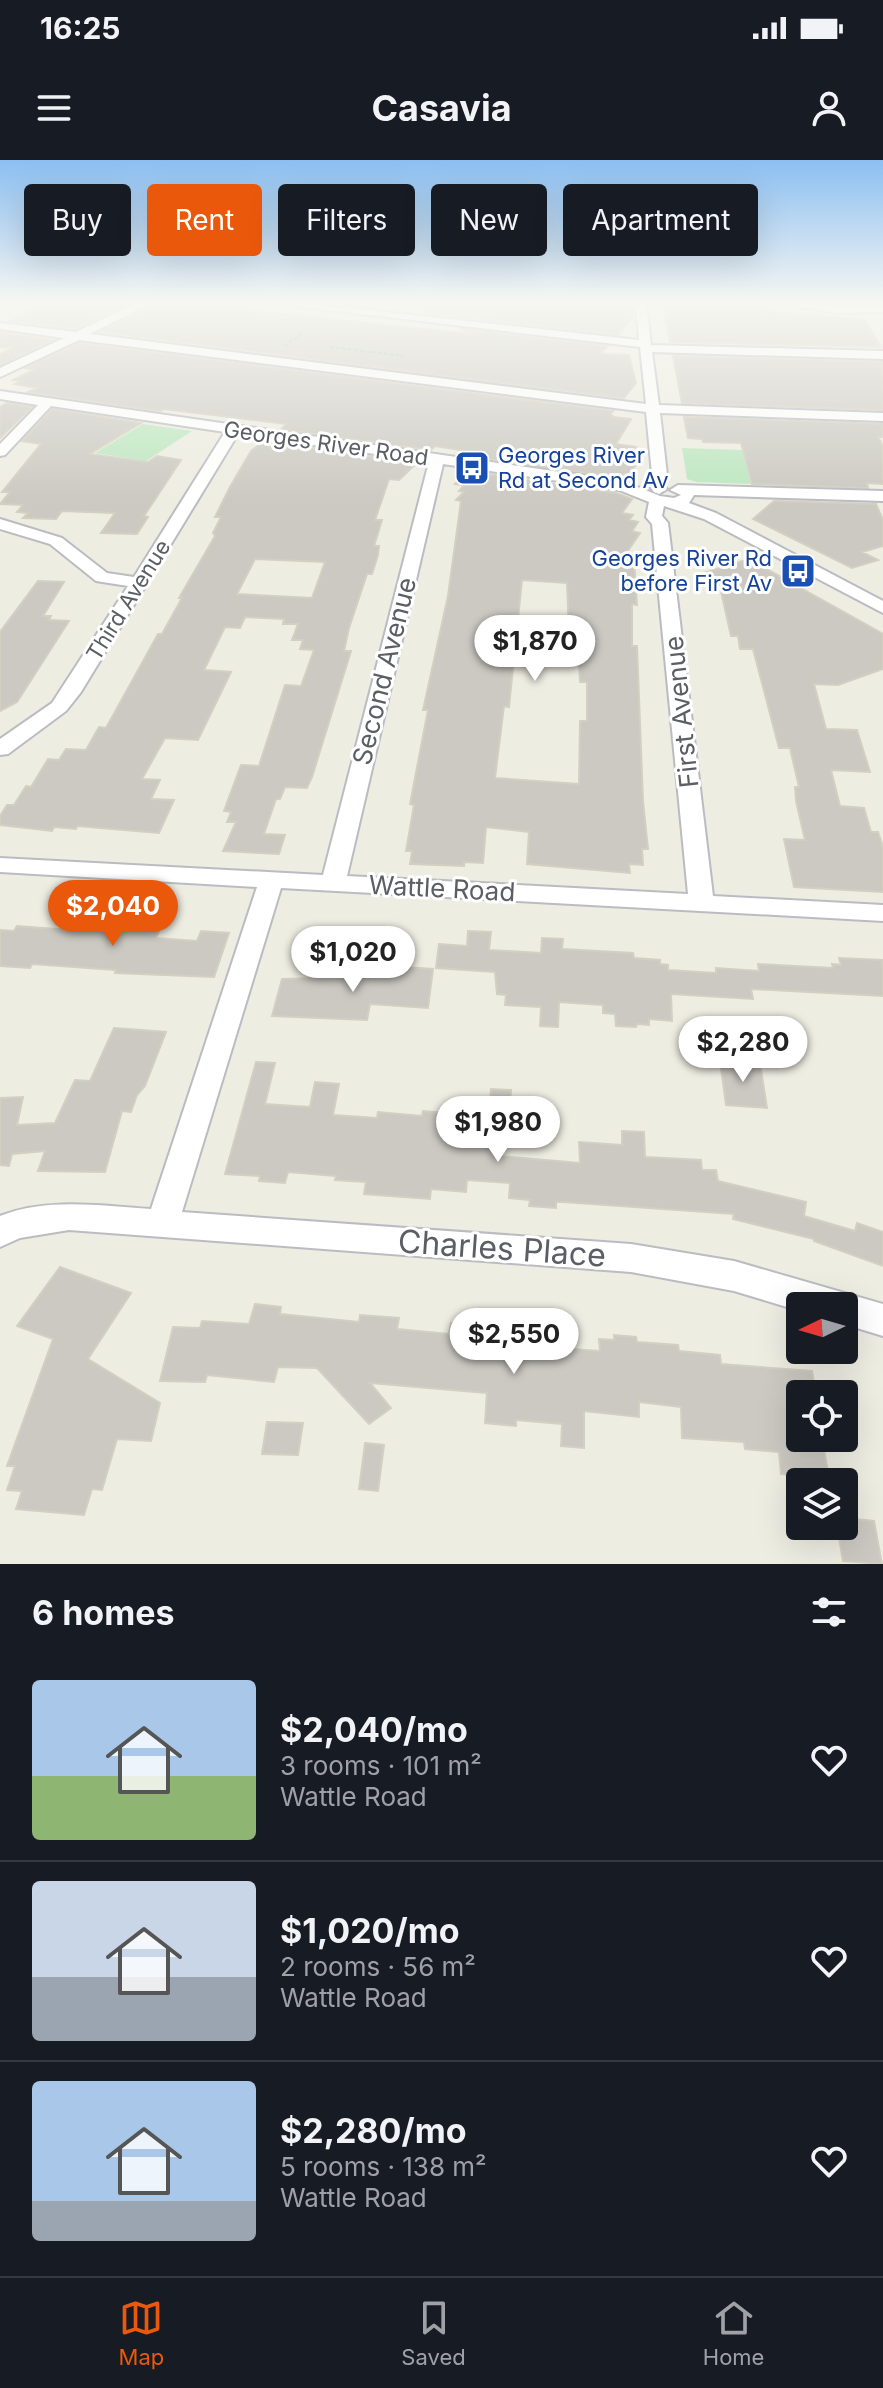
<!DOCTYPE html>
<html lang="en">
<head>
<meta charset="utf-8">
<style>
  :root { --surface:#171b24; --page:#242831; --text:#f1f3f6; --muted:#9ea1a6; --line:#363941; --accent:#ea580c }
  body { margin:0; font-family:Inter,sans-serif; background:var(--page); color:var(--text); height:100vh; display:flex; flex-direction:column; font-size:30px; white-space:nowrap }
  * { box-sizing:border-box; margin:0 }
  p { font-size:26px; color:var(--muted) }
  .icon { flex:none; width:44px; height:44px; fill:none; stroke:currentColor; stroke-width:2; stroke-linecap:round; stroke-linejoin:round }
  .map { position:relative; height:1404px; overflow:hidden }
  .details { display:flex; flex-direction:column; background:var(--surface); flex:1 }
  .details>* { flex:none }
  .top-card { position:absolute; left:24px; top:24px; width:836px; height:72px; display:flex; gap:16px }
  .needle { width:52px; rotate:265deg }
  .fabs { position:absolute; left:786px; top:1132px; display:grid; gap:16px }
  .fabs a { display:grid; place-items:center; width:72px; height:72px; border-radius:8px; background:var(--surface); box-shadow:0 8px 32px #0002; font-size:40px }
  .price { position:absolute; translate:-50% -68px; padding:0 18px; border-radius:28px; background:#fff; color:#222; font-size:26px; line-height:52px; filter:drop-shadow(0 2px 4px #0008) }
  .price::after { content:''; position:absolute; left:50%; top:48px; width:24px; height:18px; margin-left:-12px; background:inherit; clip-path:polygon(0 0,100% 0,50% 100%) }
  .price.current { background:var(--accent); color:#fff }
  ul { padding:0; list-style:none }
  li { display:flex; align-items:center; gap:24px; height:200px; padding:0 32px }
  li+li { border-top:2px solid var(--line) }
  li span { display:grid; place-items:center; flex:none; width:224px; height:160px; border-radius:8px; color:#555 }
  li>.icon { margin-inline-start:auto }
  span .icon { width:96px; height:96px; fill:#fffc; stroke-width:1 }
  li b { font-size:34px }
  h2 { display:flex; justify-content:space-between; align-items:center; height:96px; padding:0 32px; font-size:34px }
  .pill { padding:0 28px; border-radius:8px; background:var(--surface); box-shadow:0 8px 32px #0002; font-size:28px; line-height:72px }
  .pill.current { background:var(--accent); color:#fff }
  .status { display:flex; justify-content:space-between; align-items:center; height:56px; padding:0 40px; background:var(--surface); direction:ltr }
  .status svg { height:22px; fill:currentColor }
  header { display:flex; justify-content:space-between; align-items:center; height:104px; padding:0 32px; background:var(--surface); font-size:36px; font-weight:700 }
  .tab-bar { display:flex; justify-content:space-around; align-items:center; height:112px; border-top:2px solid var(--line); background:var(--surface); font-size:22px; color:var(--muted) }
  .tab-bar a { display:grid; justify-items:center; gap:4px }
  .tab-bar .current { color:var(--accent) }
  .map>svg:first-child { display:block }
</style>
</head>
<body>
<div class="status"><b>16:25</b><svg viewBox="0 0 49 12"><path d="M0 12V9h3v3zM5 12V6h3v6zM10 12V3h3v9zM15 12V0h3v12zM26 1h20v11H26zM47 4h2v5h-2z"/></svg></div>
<header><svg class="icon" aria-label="menu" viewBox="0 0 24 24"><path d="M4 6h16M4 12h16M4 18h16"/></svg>Casavia<svg class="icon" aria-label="person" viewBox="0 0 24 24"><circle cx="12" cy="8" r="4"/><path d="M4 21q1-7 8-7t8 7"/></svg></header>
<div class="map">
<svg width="883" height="1404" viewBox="0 0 883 1404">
  <rect width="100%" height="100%" fill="#eeede2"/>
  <path fill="#bde7c0" d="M143 264 192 271 146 301 95 293Z
    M682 288 742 290 751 324 696 322 687 319Z"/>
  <path fill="#cbc9c2" stroke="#d3cfc1" stroke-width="2" fill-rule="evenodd" d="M34 143H130L76 169 10 161 34 150Z
    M154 143H186L471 174 461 169 608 186 600 194 629 195 636 223 624 238 100 172Z
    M412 143H633L634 156 618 175 433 154Z
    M663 143 743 144 780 152 865 160 881 187 670 182Z
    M0 172 54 180 0 205V194L12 188 0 187Z
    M79 183 613 251 610 254 614 257 631 259 616 284 636 287 628 297 640 299 626 319 482 298 486 294 435 286 431 290 281 269 287 264 164 249 160 251 28 232 37 228 15 224 21 221 13 220 34 210 25 208Z
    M673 196 882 202 883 250 682 243Z
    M7 243 32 247 0 278V247Z
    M52 249 141 263 90 294 148 302 157 296 181 300 144 356 148 357 137 374 101 373 115 353 62 351 56 359 23 358 28 353 17 352 23 345 0 344 10 332H2L41 284 22 281Z
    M684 257 883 264V277H878L883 286V324L867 323 868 328 752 324 741 283 703 282 702 279 688 278Z
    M264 281 417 303 399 320 389 319 375 360H382L374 386H379L378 395 372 414H367L349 468 344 491H351L312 617 307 628 285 627 280 639H276L264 674 285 675 279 694 223 691 236 662H227L231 652 224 651 241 605 259 606 285 525 301 526 314 490 300 489 303 480H292L298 464H283L284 459 245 457 240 468 225 467 204 510 231 512 198 580 165 578 142 619 160 620 151 639 174 640 159 673 77 666 76 669 54 667 52 671 0 665V656L7 645H14L26 626 31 627 48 599 59 600 66 589 86 590 99 567 106 568 158 474H162L182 438H179L215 376 213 373 221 357H215L230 327 251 291ZM255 399 325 402 312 438 237 434Z
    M468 311 616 333 632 339 622 353 633 355 629 360 638 362 632 371 640 373 617 407 634 402 637 445 632 444V486H637L643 641 648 689H642L643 705 629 704 630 713 527 704 529 672 486 667 483 703 464 702V706L410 704 412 691H406L414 645 410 644 428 550H423L448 436 461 341 456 340 464 332 459 331 464 325 455 324ZM522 420 567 423 569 473H559L555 502 579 503 580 522H587V561H580L579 624 495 618 504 546 509 547Z
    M774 341 876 344 883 360V386L862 392 878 400 852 408 753 359Z
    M749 399 883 474V509L838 525 814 524 826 569 857 570 870 612 831 610 840 646 864 648 871 672H878L883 687V732L794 727 784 679 805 680 796 641 795 627H799L790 588H779L753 489H740L738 476H731L719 422 703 413Z
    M38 421 64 422 43 456H51L49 460 69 461 17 542 0 551V472Z
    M78 754 155 763 153 769H160L156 778 197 781 201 771 229 773 214 817 115 813 116 810 32 804 30 808 0 806V770L14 771 17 766 70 770Z
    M468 771 491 772 489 790 541 793 542 778 563 779 562 789 633 793 634 798 660 800V804L668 805V810L716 813V808L759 811 758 804 833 808 832 804 841 805 839 798 883 800V836L751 829 753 839 671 834 672 861 649 859V865L637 864 636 867 616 866 615 854 603 853V845L559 842 558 867 540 866 541 847 505 845 506 835 497 834 495 812 436 808 439 784 467 786Z
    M392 806 433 809 428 848 370 844 367 860 272 856 282 819 356 817 357 813 391 815Z
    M114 868 166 872 145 926 137 935 131 952 122 951 105 1012 38 1011 45 991 12 994 9 1006 0 1005V938L23 937 17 965 55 963 75 920 90 921Z
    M720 900 760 903 767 948 726 945Z
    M256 902 275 903 265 944 310 947 315 922 339 924 333 955 377 958 378 952 422 956 423 951 489 956 491 929 511 930 509 958 500 957 498 996 580 1003 579 982 622 985V971L644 972 645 997 701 1000 702 1010H716L718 1021 806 1042 804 1056 855 1071 857 1063 883 1072V1106L814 1081V1079L733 1059 734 1054 563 1042H556V1048L529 1046 530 1040 509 1038 510 1023 467 1020 466 1032 431 1029 430 1039 364 1034 366 1022 335 1020 336 1016 288 1012 285 1023 259 1021 260 1016 225 1014Z
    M60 1107 131 1133 88 1199 160 1243 151 1281 117 1279 102 1330 92 1329 84 1355 16 1349 22 1331 7 1330 15 1306H7L53 1179 17 1166Z
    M255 1144 281 1147 280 1154 359 1162 360 1155 399 1158 397 1169 449 1174 451 1163 476 1165V1169L556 1176V1188L600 1191 599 1179 614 1180V1175L636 1177 637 1182 678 1185 679 1191 720 1195 721 1204 812 1211 816 1234H800V1278H822L829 1318 781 1314 779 1292 745 1289 744 1282 682 1278 681 1247 639 1242V1257L584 1251V1288L561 1286 562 1264 516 1260V1266L485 1263 487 1233 370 1223 391 1248 369 1264 317 1208 278 1207 274 1222 207 1215 205 1222 160 1221 173 1167 200 1168 202 1161 249 1164Z
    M267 1262 303 1263 298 1295 262 1294Z
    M365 1283 384 1285 378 1331 359 1329Z
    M844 1358 874 1361 882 1404 843 1401 837 1366H844Z"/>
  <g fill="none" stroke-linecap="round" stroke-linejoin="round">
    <defs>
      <path id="minor" d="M137 143H151L90 174 646 244 640 187 268 143H304L639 180 636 143H646L651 185 883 191V199L652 192 659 245 883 253V261L660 253 667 315 661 322 667 329 659 334 654 332 646 321 652 314 646 252 79 180 0 217V208L64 178 0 169V163L76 172Z
        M778 143 883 146V152L837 153Z
        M0 231 623 321 660 336 674 338 681 335 670 330 678 325 883 331V341L694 335 689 343 716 353 883 441V453L704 359 664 346 662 356 668 363 713 736 883 745V761L281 728 182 1052 631 1084 734 1101 883 1144V1176L844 1164V1146H800V1151L734 1131 631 1112 69 1070 20 1078 0 1087V1056C47 1037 102 1046 151 1049L257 727 0 712V698L323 715 429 302 238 274 81 532 66 551 8 594 0 595V579L52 543 128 426 96 421 50 384 0 369V359L62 378 107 413 134 417 225 272 51 246 5 295 0 296V284L38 245 0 239ZM443 304 619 330 649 342 646 357 652 364 688 734 347 716Z"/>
    </defs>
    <use href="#minor" stroke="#babcc2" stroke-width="4"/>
    <path stroke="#95c6a6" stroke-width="2" stroke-dasharray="4 2" stroke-linecap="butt" d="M284 186 302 174
      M330 187 403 196"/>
    <use href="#minor" fill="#fff" fill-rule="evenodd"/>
  </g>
  <linearGradient id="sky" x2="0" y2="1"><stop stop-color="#8cbff1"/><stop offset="0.42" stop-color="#f7f7f2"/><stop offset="1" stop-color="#f7f7f2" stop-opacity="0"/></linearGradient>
  <rect width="883" height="340" fill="url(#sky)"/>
  <defs>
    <symbol id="bus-square" viewBox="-11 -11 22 22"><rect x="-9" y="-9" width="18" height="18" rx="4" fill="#1a4fb4" stroke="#fff"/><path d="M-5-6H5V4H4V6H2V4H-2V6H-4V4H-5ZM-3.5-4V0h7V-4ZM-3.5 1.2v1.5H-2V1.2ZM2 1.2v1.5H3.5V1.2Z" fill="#fff"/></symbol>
  </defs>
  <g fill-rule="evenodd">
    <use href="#bus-square" x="452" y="288" width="40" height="40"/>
    <use href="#bus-square" x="778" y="391" width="40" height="40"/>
  </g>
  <g text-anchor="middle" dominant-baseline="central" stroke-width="6" stroke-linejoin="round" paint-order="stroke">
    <g font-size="22" fill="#5b5e64" stroke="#fff">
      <text transform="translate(326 283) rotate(8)">Georges River Road</text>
      <text transform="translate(128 440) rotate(-58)">Third Avenue</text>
    </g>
    <g font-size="22" fill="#164399" stroke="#fff" text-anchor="start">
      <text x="498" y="295">Georges River<tspan x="498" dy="25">Rd at Second Av</tspan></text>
      <text x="772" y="398" text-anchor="end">Georges River Rd<tspan x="772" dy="25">before First Av</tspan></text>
    </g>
    <g font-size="26" fill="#5b5e64" stroke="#fff">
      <text transform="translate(384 511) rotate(-76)">Second Avenue</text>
      <text transform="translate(681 552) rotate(-96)">First Avenue</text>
      <text transform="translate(442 728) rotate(3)">Wattle Road</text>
    </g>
    <g font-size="32" fill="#5b5e64" stroke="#fff">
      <text transform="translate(502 1088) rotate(4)">Charles Place</text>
    </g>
  </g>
</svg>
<div class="fabs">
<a><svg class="needle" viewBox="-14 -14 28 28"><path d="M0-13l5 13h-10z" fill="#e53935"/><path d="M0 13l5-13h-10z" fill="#9ea1a6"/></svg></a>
<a><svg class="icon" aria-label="locate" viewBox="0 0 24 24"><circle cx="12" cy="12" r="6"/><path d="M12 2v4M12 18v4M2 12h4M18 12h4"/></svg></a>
<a><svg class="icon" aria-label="layers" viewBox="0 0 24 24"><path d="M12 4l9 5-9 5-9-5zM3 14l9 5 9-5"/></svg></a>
</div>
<b class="price" style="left:535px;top:523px">$1,870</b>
<b class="price current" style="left:113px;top:788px">$2,040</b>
<b class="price" style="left:353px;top:834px">$1,020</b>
<b class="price" style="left:743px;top:924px">$2,280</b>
<b class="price" style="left:498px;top:1004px">$1,980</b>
<b class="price" style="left:514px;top:1216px">$2,550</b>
<div class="top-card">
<a class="pill">Buy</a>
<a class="pill current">Rent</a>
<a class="pill">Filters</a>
<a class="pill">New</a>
<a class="pill">Apartment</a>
</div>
</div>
<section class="details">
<h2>6 homes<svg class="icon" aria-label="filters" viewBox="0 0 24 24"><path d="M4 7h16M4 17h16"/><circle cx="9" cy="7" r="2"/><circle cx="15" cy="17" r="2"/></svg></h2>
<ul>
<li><span style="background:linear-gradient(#a9c7e8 60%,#8fb573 0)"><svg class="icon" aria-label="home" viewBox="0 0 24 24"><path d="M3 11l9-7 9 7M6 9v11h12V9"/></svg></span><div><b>$2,040/mo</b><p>3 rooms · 101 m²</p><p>Wattle Road</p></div><svg class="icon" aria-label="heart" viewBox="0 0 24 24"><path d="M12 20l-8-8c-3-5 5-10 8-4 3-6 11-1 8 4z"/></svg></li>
<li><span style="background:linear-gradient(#c9d6e8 60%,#9aa5b1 0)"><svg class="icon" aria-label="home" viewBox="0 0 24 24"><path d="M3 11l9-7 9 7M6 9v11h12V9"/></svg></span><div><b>$1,020/mo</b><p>2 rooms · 56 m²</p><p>Wattle Road</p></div><svg class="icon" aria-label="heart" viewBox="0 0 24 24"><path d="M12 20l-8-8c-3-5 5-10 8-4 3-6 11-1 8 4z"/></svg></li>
<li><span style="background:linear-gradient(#a9c7e8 75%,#9aa5b1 0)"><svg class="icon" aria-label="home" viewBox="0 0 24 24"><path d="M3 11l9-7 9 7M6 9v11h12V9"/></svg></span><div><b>$2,280/mo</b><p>5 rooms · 138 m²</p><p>Wattle Road</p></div><svg class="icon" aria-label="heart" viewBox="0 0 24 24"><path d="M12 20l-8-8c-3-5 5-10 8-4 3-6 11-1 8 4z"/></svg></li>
</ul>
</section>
<nav class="tab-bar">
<a class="current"><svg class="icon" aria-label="map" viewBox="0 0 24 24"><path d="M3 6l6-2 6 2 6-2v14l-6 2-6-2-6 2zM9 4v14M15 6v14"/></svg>Map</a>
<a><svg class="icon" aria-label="saved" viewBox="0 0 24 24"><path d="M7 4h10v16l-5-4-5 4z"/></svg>Saved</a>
<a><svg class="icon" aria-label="home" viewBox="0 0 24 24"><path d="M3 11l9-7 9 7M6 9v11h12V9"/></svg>Home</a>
</nav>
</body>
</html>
